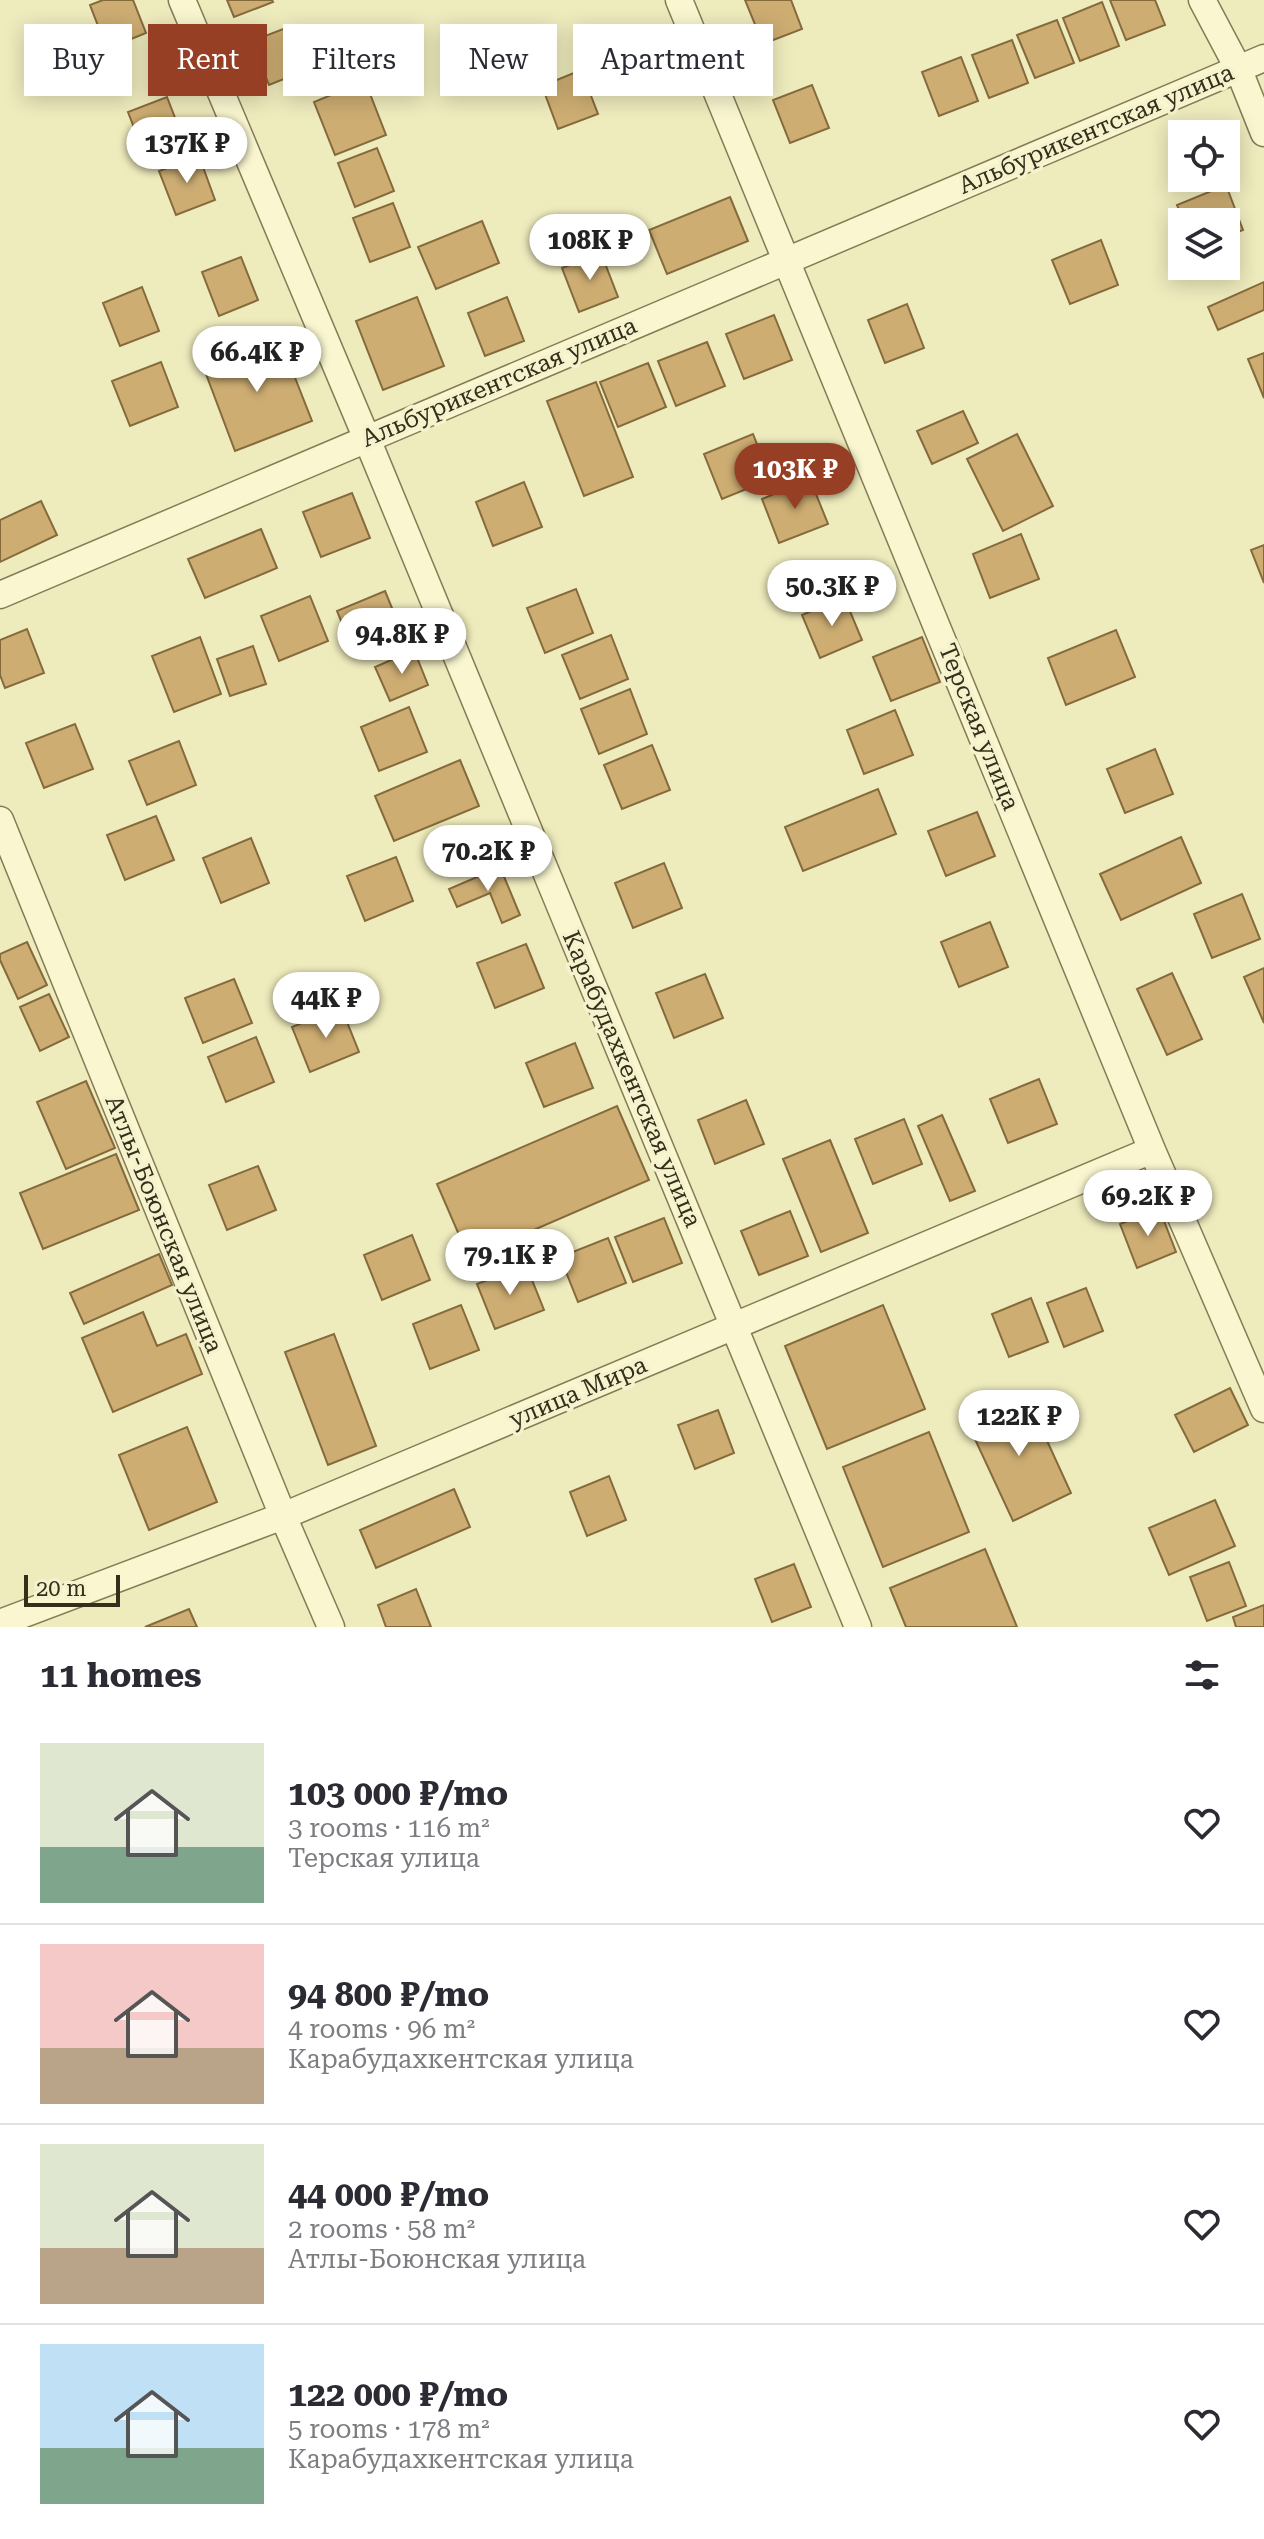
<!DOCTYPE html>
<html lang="en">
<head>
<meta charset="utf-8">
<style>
  :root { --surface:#fff; --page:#f2f2f3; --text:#2b2b33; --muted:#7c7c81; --line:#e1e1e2; --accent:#963f25 }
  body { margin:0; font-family:"Roboto Serif",serif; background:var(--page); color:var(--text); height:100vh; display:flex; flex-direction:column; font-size:30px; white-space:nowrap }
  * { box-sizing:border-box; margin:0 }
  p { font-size:26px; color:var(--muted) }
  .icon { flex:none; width:44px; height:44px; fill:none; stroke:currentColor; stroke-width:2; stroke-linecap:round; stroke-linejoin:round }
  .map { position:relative; height:1627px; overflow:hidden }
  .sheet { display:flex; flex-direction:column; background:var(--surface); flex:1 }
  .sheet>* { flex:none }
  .top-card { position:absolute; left:24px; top:24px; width:800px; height:72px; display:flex; gap:16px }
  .buttons { position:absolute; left:1168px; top:120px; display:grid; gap:16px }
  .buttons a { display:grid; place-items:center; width:72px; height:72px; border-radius:0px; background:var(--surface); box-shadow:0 4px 20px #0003; font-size:40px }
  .scale { position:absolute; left:24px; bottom:20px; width:96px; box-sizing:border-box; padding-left:8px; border:4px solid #352e1b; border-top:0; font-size:22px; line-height:28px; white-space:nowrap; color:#352e1b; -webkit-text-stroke:6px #f5f3cd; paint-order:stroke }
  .price { position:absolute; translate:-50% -68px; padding:0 18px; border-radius:28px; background:#fff; color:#222; font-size:26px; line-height:52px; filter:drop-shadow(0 2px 4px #0008) }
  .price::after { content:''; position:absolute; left:50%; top:48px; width:24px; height:18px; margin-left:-12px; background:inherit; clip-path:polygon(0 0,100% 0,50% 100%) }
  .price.on { background:var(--accent); color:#fff }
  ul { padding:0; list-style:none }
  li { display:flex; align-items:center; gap:24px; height:200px; padding:0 40px }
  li+li { border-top:2px solid var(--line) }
  li span { display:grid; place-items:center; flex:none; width:224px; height:160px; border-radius:0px; color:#555 }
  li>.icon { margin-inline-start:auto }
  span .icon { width:96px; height:96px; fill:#fffc; stroke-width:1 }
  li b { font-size:34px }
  h2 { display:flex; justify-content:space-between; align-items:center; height:96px; padding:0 40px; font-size:34px }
  .pill { padding:0 28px; border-radius:0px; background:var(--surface); box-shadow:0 4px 20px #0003; font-size:28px; line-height:72px }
  .pill.on { background:var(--accent); color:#fff }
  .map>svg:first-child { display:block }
</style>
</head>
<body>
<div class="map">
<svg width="1264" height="1627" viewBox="0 0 1264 1627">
  <rect width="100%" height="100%" fill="#eeebbd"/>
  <path fill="#cdad72" stroke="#856a3c" stroke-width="2" d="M103 0H133L146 33 107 49 90 5Z
    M227 0H272L273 2 234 17Z
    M745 0H791L802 29 763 44Z
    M1110 0H1155L1165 25 1126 40Z
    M1102 2 1119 46 1080 61 1063 18Z
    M1057 20 1074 63 1035 78 1017 35Z
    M291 26 309 69 269 85 252 41Z
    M1012 40 1028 83 989 98 972 55Z
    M961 57 978 101 939 116 922 72Z
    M581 70 598 114 558 129 542 86Z
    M365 81 386 135 335 155 314 102Z
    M812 85 829 128 790 143 773 100Z
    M167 97 184 141 145 156 128 112Z
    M377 148 394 191 355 207 338 163Z
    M199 156 215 200 176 215 159 171Z
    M1226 185 1243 230 1226 237V222H1184L1177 205Z
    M730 197 748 241 667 274 649 230Z
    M393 203 410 247 370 262 353 218Z
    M482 221 499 263 436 289 418 247Z
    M1101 240 1118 285 1070 304 1052 260Z
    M601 253 618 297 579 312 562 268Z
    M241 257 258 300 219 316 202 272Z
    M1264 282V310L1218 330 1208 307Z
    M142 287 159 331 120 346 103 303Z
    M417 297 444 366 383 390 356 321Z
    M507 297 524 341 485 356 468 313Z
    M907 304 924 348 885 363 868 320Z
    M774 315 792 360 744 379 726 334Z
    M279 337 312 421 235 451 203 366Z
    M707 342 725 386 676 406 658 361Z
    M1264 353V398L1248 359Z
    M161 362 178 407 130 426 112 381Z
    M648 363 666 407 618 427 600 382Z
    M596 382 633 477 584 496 547 401Z
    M963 411 978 443 932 464 917 431Z
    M753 434 771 479 722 499 704 454Z
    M1017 434 1053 506 1003 531 967 459Z
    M810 479 828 524 779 543 762 499Z
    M524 482 542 527 493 546 476 502Z
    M352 493 370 538 321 557 303 512Z
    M41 501 57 535 0 562V520Z
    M261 529 277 568 205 598 188 559Z
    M1021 534 1039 579 990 598 973 554Z
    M1264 545V583L1251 550Z
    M576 589 593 633 545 653 527 608Z
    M385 591 403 635 355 655 337 611Z
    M310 596 328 641 279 661 261 616Z
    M844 597 862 640 820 658 802 615Z
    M27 629 44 673 5 688 0 675V640Z
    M1116 630 1135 677 1066 705 1048 658Z
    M611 635 628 679 580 699 562 655Z
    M200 637 221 694 174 712 152 656Z
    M922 637 940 682 891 701 873 657Z
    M253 646 266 684 230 696 217 659Z
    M414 650 428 685 390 701 375 667Z
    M630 689 647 734 599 754 581 709Z
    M409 707 427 752 379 771 361 727Z
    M895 710 913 755 864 774 847 730Z
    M75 724 93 769 44 788 26 743Z
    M179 741 196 785 147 805 129 761Z
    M652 745 670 790 622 809 604 765Z
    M1155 749 1173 794 1125 813 1107 769Z
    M460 760 479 806 394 841 375 796Z
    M878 789 896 834 803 871 785 827Z
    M977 812 995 856 946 876 928 831Z
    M156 816 174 860 125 880 107 835Z
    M1181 837 1201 883 1121 920 1100 874Z
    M251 838 269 883 221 903 203 858Z
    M396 857 413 901 365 921 347 876Z
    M664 863 682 908 633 928 615 883Z
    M500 867 520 915 502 923 490 893 457 907 449 889Z
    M1242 894 1260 939 1212 958 1194 914Z
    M990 922 1008 967 959 987 941 942Z
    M27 942 47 985 18 999 0 960V954Z
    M526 944 544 988 495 1008 477 963Z
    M1264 968V1023L1244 977Z
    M1172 973 1202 1039 1167 1055 1137 989Z
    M705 974 723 1018 674 1038 656 993Z
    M234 979 252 1023 203 1043 185 998Z
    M49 994 69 1037 40 1051 20 1007Z
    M341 1007 359 1052 310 1072 292 1027Z
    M256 1037 274 1082 226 1102 208 1057Z
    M575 1043 593 1088 544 1107 526 1063Z
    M1039 1079 1057 1124 1008 1143 990 1099Z
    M86 1081 115 1148 66 1169 37 1102Z
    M746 1100 764 1144 715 1164 698 1120Z
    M617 1106 649 1180 469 1258 437 1184Z
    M942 1115 975 1191 950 1201 918 1126Z
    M904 1119 922 1164 873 1184 855 1139Z
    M830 1140 868 1233 821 1252 783 1159Z
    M116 1154 139 1210 43 1249 20 1193Z
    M258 1166 276 1210 227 1230 209 1185Z
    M1159 1208 1176 1252 1137 1268 1120 1224Z
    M790 1211 808 1256 759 1275 741 1231Z
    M664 1218 682 1263 633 1282 615 1237Z
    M412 1235 430 1280 382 1300 364 1255Z
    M608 1238 626 1283 578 1302 560 1257Z
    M159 1254 172 1285 84 1324 70 1293Z
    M526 1265 544 1310 495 1329 477 1284Z
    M1086 1288 1103 1331 1064 1347 1047 1303Z
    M1031 1298 1048 1342 1009 1357 992 1314Z
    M461 1305 479 1350 430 1369 413 1324Z
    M883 1305 925 1409 827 1449 785 1346Z
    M143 1312 157 1346 186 1334 202 1374 113 1412 82 1338Z
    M334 1334 376 1446 328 1465 285 1352Z
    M1230 1388 1248 1425 1194 1452 1175 1415Z
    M1026 1395 1071 1493 1013 1521 967 1422Z
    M718 1410 734 1453 695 1469 678 1425Z
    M187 1427 217 1502 149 1530 119 1455Z
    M929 1432 969 1532 883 1567 843 1467Z
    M609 1476 626 1520 587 1536 570 1492Z
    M454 1489 470 1527 376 1568 360 1530Z
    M1215 1500 1235 1546 1169 1575 1149 1528Z
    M985 1549 1017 1627H906L890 1588Z
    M1229 1562 1246 1606 1207 1621 1190 1577Z
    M794 1564 811 1607 772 1622 755 1579Z
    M416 1589 431 1627H386L378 1605Z
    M1264 1605V1627H1236L1233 1617Z
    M189 1609 197 1627H145Z"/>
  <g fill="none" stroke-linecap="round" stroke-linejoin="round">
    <defs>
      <path id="street" d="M182 0 367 439 858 1627
        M679 0 1152 1150 1264 1409
        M1202 0 1238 68 1264 133
        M0 595 1264 58
        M0 820 283 1516 331 1627
        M0 1623 283 1516 1152 1150"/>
    </defs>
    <use href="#street" stroke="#867b56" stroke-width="29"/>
    <use href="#street" stroke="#f9f6d0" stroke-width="26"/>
  </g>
  <g text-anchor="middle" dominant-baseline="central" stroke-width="7" stroke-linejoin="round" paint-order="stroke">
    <g font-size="24" fill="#352e1b" stroke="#f5f3cd">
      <text transform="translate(1096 129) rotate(-23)">Альбурикентская улица</text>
      <text transform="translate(499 382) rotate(-23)">Альбурикентская улица</text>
      <text transform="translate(979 727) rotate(68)">Терская улица</text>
      <text transform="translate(632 1079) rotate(67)">Карабудахкентская улица</text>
      <text transform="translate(164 1224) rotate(68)">Атлы-Боюнская улица</text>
      <text transform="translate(578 1392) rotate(-23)">улица Мира</text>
    </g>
  </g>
</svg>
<div class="buttons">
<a><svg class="icon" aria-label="locate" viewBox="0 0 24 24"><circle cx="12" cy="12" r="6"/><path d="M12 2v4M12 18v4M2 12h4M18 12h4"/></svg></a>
<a><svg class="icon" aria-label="layers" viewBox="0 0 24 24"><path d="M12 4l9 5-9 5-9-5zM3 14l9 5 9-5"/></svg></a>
</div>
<div class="scale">20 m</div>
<b class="price" style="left:187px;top:185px">137K ₽</b>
<b class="price" style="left:590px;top:282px">108K ₽</b>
<b class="price" style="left:257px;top:394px">66.4K ₽</b>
<b class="price on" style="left:795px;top:511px">103K ₽</b>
<b class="price" style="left:832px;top:628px">50.3K ₽</b>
<b class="price" style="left:402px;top:676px">94.8K ₽</b>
<b class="price" style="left:488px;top:893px">70.2K ₽</b>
<b class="price" style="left:326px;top:1040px">44K ₽</b>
<b class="price" style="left:1148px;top:1238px">69.2K ₽</b>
<b class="price" style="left:510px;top:1297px">79.1K ₽</b>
<b class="price" style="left:1019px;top:1458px">122K ₽</b>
<div class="top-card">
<a class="pill">Buy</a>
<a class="pill on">Rent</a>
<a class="pill">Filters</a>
<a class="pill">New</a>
<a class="pill">Apartment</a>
</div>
</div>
<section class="sheet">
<h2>11 homes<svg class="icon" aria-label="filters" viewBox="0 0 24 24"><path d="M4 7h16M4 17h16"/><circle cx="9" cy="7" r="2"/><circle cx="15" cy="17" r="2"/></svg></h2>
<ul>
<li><span style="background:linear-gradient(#dfe7d0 65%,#7fa58c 0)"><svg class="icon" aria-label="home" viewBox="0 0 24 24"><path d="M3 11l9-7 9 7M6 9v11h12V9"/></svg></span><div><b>103 000 ₽/mo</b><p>3 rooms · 116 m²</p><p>Терская улица</p></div><svg class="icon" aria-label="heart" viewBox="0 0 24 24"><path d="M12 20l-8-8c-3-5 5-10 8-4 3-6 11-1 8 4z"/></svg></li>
<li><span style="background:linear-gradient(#f6c9c9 65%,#b9a48a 0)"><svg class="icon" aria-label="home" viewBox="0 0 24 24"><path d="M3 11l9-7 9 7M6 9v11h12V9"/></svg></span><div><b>94 800 ₽/mo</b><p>4 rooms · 96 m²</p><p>Карабудахкентская улица</p></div><svg class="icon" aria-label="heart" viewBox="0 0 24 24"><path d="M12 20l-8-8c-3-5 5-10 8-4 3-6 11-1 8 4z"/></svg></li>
<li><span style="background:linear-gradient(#dfe7d0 65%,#b9a48a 0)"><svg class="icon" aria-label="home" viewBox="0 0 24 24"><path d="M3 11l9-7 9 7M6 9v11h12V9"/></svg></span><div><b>44 000 ₽/mo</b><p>2 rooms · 58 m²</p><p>Атлы-Боюнская улица</p></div><svg class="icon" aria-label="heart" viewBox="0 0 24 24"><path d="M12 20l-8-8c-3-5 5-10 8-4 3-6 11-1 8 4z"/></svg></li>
<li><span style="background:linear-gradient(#bfe0f5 65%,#7fa58c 0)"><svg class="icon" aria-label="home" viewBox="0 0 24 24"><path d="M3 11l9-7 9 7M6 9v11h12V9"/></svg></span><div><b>122 000 ₽/mo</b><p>5 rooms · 178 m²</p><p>Карабудахкентская улица</p></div><svg class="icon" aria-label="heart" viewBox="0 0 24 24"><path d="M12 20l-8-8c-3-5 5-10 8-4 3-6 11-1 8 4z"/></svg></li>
</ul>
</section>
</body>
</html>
